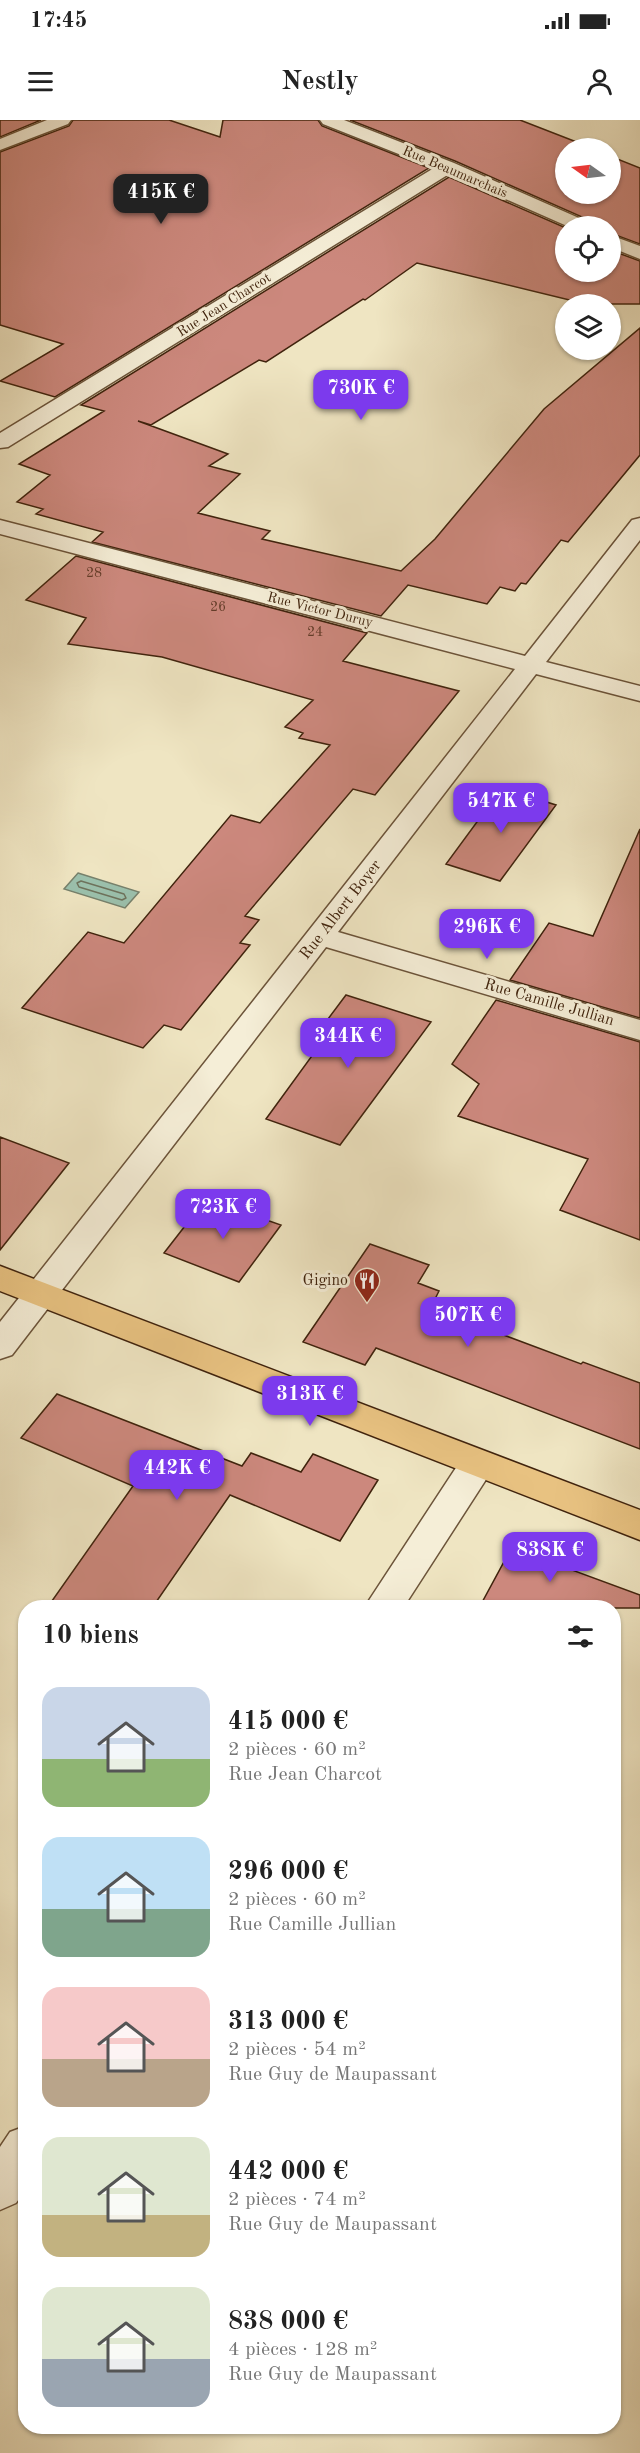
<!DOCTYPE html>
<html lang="fr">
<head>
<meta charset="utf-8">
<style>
  :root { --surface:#fff; --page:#f2f2f2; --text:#222; --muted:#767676; --accent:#7c3aed }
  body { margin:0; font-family:"Old Standard TT",serif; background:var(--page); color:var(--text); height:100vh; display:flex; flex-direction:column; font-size:22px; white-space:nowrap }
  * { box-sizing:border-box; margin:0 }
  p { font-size:20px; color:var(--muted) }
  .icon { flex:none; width:33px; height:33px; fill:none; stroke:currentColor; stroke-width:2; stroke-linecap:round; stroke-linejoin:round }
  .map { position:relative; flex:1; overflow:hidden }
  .drawer { position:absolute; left:18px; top:1480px; width:603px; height:834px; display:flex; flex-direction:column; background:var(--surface); border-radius:24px; box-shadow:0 2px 4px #0004 }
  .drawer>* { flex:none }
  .needle { width:39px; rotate:284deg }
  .buttons { position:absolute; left:555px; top:18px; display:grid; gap:12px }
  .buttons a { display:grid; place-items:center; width:66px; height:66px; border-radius:50%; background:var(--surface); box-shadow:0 2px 4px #0004; font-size:30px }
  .price { position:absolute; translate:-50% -51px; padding:0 14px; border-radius:12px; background:var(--accent); color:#fff; font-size:20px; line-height:39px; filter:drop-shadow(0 2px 3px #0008) }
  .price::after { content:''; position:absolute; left:50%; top:36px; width:18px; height:14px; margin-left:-9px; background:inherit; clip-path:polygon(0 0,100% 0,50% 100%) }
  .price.selected { background:#222; color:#fff }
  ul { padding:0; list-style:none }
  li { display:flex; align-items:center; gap:18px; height:150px; padding:0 24px }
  li span { display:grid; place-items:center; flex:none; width:168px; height:120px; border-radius:18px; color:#555 }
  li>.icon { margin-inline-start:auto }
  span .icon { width:72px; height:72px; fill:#fffc; stroke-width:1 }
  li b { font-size:26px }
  h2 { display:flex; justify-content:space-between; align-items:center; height:72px; padding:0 24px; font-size:26px }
  .status { display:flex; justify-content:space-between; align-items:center; height:42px; padding:0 30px; background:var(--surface); direction:ltr }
  .status svg { height:16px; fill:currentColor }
  header { display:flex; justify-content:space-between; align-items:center; height:78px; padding:0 24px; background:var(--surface); font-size:27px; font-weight:700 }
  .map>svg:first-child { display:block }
</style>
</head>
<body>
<div class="status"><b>17:45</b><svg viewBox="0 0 49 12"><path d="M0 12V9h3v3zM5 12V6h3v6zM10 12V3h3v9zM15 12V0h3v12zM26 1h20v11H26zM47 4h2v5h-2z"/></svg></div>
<header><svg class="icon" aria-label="menu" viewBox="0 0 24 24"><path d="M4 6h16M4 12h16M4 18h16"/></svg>Nestly<svg class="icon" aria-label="person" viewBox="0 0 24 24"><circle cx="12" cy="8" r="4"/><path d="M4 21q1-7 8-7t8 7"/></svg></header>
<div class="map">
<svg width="640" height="2333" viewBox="0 0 640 2333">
  <rect width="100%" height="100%" fill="#efe5c2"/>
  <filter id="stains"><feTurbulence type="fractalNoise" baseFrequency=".00333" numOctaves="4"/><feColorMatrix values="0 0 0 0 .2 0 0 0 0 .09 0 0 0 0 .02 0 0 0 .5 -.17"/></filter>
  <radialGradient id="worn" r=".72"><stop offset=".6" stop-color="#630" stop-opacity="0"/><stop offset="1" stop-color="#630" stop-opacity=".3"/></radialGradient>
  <path fill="#9bc0ac" stroke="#77816c" stroke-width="1.5" d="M78 753 139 772 125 788 64 769Z"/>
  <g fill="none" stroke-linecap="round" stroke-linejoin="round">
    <path stroke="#6e725c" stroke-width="1.5" d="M81 761 124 774 126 778 122 780 79 767 77 763Z"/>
  </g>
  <path fill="#cc887d" stroke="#40230d" stroke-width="1.5" d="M0 0H41L0 17Z
    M73 0H169L220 17 223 0H318L322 6 429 48 55 277 0 261 63 224 0 205V32L69 6Z
    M350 0H520L592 28H566V74H610V36L640 48V124L610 113V106H592L589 100 455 41Z
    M449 57 566 108V152H610V130L640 141V184H586L417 143 365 180 363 179 266 242 259 240 151 305 138 301 228 334 209 346 240 354 198 393 270 411 262 419 401 451 435 419 544 289 640 208V335L568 422 561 420 526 464 521 463 515 471 500 467 487 484 408 465 381 496 92 422 103 412 36 394 43 389 17 382 50 355 19 344 104 291 81 285Z
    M76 436 367 513 343 541 459 571 375 675 353 669 245 796 259 800 240 823 250 825 181 910 164 905 143 928 22 888 88 812 124 823 231 695 260 703 330 625 299 618 303 613 285 607 313 580 162 537 68 524 86 498 26 480Z
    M502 668 556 685 500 761 446 744Z
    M640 709V898L510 860 549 803 593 816Z
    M346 875 431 902 340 1025 266 999 325 918 316 915Z
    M496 880 640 922V1120L560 1090 588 1039 458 996 479 964 452 944Z
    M0 1017 69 1043 0 1130Z
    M206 1079 281 1105 239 1162 164 1133Z
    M370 1124 429 1145 418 1163 439 1171 435 1179 497 1202 493 1211 581 1244 583 1242 640 1263V1329L376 1228 365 1245 303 1222Z
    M57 1274 242 1346 251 1333 301 1352 313 1334 378 1360 340 1421 230 1375 152 1488H47L133 1366 21 1318Z
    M519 1414 555 1428 561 1446 640 1475V1488H479Z"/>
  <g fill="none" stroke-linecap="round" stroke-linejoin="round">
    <defs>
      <path id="minor" d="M47 0H71L68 4 0 30V19Z
        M320 0H344L454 43 588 102 590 106H567L449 54 8 327 0 328V313L434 48 323 4Z
        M610 115 640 126V139L610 127Z
        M640 398V420L546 542 640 566V581L536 554 338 812 640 900V920L326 827 12 1235 0 1239V1202L515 549 0 414V400L525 536 632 400Z
        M478 1330 491 1334 496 1344 403 1488H364L465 1334Z
        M26 2006V2069L16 2083 0 2090V2027L10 2012Z"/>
      <path id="major" d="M0 1146 640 1390V1420L0 1171Z"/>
    </defs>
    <use href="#minor" stroke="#6c543a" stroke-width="3"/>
    <use href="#major" stroke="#40230d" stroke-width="3"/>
    <use href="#minor" fill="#f5eed7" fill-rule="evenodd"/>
    <use href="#major" fill="#e8c281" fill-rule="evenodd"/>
  </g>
  <defs>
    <symbol id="restaurant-pin" viewBox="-11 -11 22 30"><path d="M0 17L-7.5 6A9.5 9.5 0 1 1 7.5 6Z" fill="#8f2418" stroke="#f5eed7"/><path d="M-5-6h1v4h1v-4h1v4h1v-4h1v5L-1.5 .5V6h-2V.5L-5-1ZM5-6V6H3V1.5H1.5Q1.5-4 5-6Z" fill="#fff"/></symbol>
  </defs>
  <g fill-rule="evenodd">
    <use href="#restaurant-pin" x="352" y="1146" width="30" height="40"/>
  </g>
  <g text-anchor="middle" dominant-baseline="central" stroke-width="6" stroke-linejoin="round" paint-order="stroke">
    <g font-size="14" fill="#40230d" stroke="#f5eed7">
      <text transform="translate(455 52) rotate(23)">Rue Beaumarchais</text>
      <text transform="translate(224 185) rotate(-32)">Rue Jean Charcot</text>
      <text transform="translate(320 490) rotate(14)">Rue Victor Duruy</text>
    </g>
    <g font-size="14" fill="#633c29">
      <text x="94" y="453">28</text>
      <text x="218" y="487">26</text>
      <text x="315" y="512">24</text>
    </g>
    <g font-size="16" fill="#40230d" stroke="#f5eed7">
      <text transform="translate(341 790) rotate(-52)">Rue Albert Boyer</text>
      <text transform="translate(549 883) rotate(16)">Rue Camille Jullian</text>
    </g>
    <g font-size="16" fill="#40230d" stroke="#f5eed7" text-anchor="end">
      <text x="348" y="1161">Gigino</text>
    </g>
  </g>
  <rect width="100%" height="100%" filter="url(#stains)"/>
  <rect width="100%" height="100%" fill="url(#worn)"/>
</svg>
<div class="buttons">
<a><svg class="needle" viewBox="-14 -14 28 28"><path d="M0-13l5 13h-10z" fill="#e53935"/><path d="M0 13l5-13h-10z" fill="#767676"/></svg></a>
<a><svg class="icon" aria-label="locate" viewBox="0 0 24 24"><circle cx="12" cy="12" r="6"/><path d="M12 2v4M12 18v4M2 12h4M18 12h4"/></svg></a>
<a><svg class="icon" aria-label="layers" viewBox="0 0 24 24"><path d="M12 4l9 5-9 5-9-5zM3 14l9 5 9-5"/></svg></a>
</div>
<b class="price selected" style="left:161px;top:105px">415K €</b>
<b class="price" style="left:361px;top:301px">730K €</b>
<b class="price" style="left:501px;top:714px">547K €</b>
<b class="price" style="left:487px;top:840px">296K €</b>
<b class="price" style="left:348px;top:949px">344K €</b>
<b class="price" style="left:223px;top:1120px">723K €</b>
<b class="price" style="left:468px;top:1228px">507K €</b>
<b class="price" style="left:310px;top:1307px">313K €</b>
<b class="price" style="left:177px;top:1381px">442K €</b>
<b class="price" style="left:550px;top:1463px">838K €</b>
<section class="drawer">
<h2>10 biens<svg class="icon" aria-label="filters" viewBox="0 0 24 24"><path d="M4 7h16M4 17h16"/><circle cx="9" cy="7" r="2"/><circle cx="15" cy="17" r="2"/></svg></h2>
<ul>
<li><span style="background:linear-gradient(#c9d6e8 60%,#8fb573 0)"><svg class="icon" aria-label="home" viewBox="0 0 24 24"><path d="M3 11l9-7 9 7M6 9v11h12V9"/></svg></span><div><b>415 000 €</b><p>2 pièces · 60 m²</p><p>Rue Jean Charcot</p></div></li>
<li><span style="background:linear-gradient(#bfe0f5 60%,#7fa58c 0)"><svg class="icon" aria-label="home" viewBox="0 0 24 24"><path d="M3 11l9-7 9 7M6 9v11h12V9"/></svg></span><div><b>296 000 €</b><p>2 pièces · 60 m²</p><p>Rue Camille Jullian</p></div></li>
<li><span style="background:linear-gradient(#f6c9c9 60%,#b9a48a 0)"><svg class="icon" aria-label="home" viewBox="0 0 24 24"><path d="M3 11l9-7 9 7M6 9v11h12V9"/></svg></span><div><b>313 000 €</b><p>2 pièces · 54 m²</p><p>Rue Guy de Maupassant</p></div></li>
<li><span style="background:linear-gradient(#dfe7d0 65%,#c2b280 0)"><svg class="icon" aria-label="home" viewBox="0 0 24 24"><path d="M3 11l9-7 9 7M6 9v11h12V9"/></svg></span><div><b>442 000 €</b><p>2 pièces · 74 m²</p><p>Rue Guy de Maupassant</p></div></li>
<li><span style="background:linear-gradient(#dfe7d0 60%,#9aa5b1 0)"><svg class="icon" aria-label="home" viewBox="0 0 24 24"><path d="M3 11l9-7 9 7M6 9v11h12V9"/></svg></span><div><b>838 000 €</b><p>4 pièces · 128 m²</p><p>Rue Guy de Maupassant</p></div></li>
</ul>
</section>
</div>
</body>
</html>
